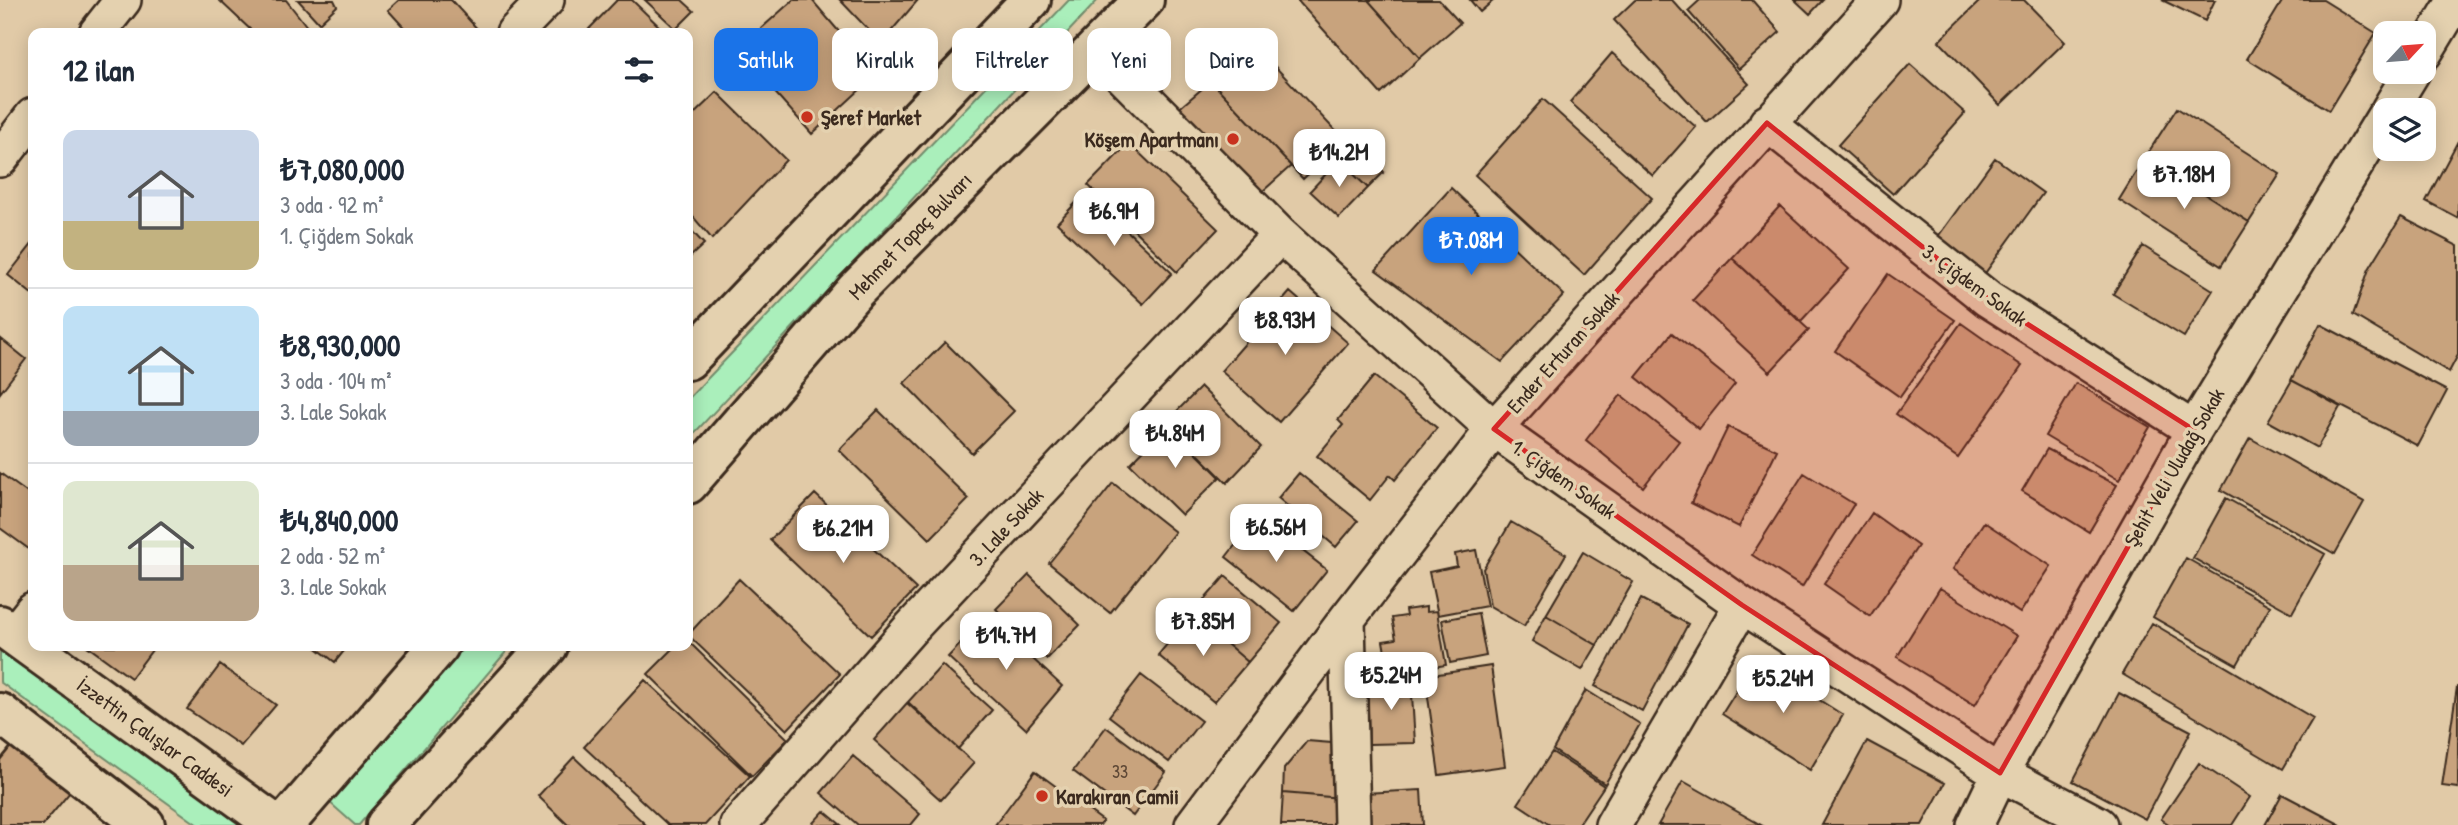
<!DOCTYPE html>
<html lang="tr">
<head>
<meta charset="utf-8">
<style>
  :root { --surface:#fff; --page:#f2f2f3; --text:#1f2937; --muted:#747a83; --line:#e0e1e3; --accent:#1a73e8 }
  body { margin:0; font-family:"Patrick Hand",sans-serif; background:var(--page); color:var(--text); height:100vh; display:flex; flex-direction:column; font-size:26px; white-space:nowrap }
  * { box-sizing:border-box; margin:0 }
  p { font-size:23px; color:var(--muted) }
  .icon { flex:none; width:38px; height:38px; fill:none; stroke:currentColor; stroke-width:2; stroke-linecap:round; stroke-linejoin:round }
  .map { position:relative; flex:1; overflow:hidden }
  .panel { position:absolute; left:28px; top:28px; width:665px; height:623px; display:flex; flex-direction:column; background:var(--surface); border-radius:14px; box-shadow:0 4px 18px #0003 }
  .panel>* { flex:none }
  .guide { position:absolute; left:714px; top:28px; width:665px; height:63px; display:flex; gap:14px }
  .needle { width:46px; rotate:64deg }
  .controls { position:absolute; left:2373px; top:21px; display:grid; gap:14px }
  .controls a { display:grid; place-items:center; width:63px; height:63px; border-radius:14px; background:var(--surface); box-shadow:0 4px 18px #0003; font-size:35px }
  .price { position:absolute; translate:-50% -60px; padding:0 16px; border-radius:14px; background:#fff; color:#222; font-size:23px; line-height:46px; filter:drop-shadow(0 2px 4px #0008) }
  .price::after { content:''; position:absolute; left:50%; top:42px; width:21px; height:16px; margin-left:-10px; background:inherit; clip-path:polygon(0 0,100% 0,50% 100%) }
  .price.current { background:var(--accent); color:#fff }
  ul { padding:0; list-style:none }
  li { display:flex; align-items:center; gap:21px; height:175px; padding:0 35px }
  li+li { border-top:2px solid var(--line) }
  li span { display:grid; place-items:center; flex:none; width:196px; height:140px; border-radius:14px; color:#555 }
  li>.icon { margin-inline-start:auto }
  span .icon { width:84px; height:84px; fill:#fffc; stroke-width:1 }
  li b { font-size:30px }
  h2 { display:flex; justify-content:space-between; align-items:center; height:84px; padding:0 35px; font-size:30px }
  .pill { padding:0 24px; border-radius:14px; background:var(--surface); box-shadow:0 4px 18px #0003; font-size:24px; line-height:63px }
  .pill.current { background:var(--accent); color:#fff }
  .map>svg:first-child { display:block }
</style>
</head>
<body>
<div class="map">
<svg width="2458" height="825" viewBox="0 0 2458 825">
  <rect width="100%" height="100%" fill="#e1caa7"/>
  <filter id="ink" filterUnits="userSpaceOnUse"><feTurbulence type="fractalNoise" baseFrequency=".0143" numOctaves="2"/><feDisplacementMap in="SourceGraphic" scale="14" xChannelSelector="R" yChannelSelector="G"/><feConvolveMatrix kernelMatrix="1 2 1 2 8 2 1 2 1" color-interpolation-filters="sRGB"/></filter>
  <g filter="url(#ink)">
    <path fill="#aaefbb" stroke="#728c6c" stroke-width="2" d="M1069 0H1098L688 440V399Z
      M465 646H511L359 825H355L328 801Z
      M0 651 241 821 239 825H198L0 682Z"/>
    <path fill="#c8a37d" stroke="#3b2a1e" stroke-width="2" d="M219 0H286L308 28 302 33H254Z
      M298 0H334L337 6 319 23Z
      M399 0H451L481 33H409L388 10Z
      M617 0H632L666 33H594L589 29Z
      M645 0H682L694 11 676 29Z
      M793 0H812L876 75 812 134 737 50Z
      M840 0H918L881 43Z
      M1297 0H1368L1420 58 1381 94Z
      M1368 0H1439L1460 23 1420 58Z
      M1470 0H1494L1480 12Z
      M1635 0H1672L1749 84 1707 122 1614 20Z
      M1700 0H1752L1780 32 1739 69 1688 11Z
      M1795 0H1823L1810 14Z
      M1981 0H2024L2065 42 2000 105 1939 41Z
      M2162 0H2215L2205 21Z
      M2283 0H2323L2376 33 2329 110 2247 59Z
      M1252 42 1344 140 1303 179 1211 81Z
      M1612 53 1696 127 1653 176 1570 102Z
      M1910 64 1965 113 1893 194 1838 145Z
      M1211 81 1291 166 1254 199 1176 111Z
      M717 92 786 160 712 239 688 211V120Z
      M1543 99 1652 198 1584 275 1475 175Z
      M2177 108 2280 174 2249 222 2146 156Z
      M2458 141V218L2426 201Z
      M1129 143 1218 229 1177 272 1088 185Z
      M1355 143 1384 172 1368 188 1339 160Z
      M2146 156 2249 222 2221 266 2119 200Z
      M1995 158 2043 193 1983 276 1934 242Z
      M1339 160 1368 188 1339 218 1310 191Z
      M1451 188 1564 295 1502 362 1376 270Z
      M1086 192 1172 273 1143 304 1057 223Z
      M1780 206 1849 269 1801 321 1732 258Z
      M2401 217 2458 246V355L2449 372 2353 315 2369 269Z
      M688 227 704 244 688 259Z
      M33 243V295L8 275Z
      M2143 246 2213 290 2184 337 2113 294Z
      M1732 258 1809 330 1770 372 1693 300Z
      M1888 274 1955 320 1900 397 1835 351Z
      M1290 292 1348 343 1279 422 1221 371Z
      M1961 323 2022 366 1958 458 1896 414Z
      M2320 324 2447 391 2418 446 2291 380Z
      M1672 333 1735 384 1699 429 1636 377Z
      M0 338 26 359 0 393Z
      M945 342 1014 411 972 453 904 383Z
      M1374 376 1437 428 1395 480 1390 475 1370 500 1317 456 1343 425 1338 420Z
      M2292 380 2340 407 2317 448 2268 421Z
      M2076 383 2150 427 2119 480 2045 436Z
      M1201 387 1261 447 1227 483 1166 422Z
      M1621 395 1679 441 1643 487 1586 440Z
      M878 410 969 499 930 539 839 450Z
      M1168 425 1220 477 1182 515 1130 464Z
      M1728 427 1777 450 1739 527 1691 503Z
      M2250 438 2364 502 2335 554 2221 490Z
      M2047 449 2117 485 2089 532 2022 491Z
      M0 473 33 497V552L0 528Z
      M1299 473 1358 521 1336 547 1278 498Z
      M1804 473 1854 504 1802 587 1752 555Z
      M1113 483 1175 532 1110 613 1049 563Z
      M815 494 916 589 871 636 770 540Z
      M2226 498 2325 554 2292 613 2193 558Z
      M1872 513 1918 546 1870 616 1824 584Z
      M1258 516 1327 570 1294 611 1226 557Z
      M1511 522 1566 554 1524 626 1490 606 1483 569Z
      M1984 522 2051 566 2020 613 1953 569Z
      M1476 550 1487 606 1438 615 1429 572 1457 566 1455 554Z
      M1583 552 1633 582 1597 645 1546 615Z
      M2186 558 2270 606 2237 665 2153 617Z
      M1029 575 1080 625 1047 659 996 609Z
      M1225 576 1281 623 1248 662 1192 614Z
      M739 579 840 674 787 730 688 635Z
      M1940 588 2017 636 1975 705 1897 657Z
      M1641 599 1688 624 1642 711 1595 686Z
      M1426 607V612L1437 611 1446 665 1389 674 1383 641 1396 639 1392 618 1406 616 1405 610Z
      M1478 613 1486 656 1450 663 1442 620Z
      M1192 614 1248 662 1214 702 1158 655Z
      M1546 615 1597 645 1582 670 1532 641Z
      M987 616 1062 686 1026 729 948 657Z
      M2152 623 2313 718 2283 769 2122 674Z
      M688 641 788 739 752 776 648 674 676 646H688Z
      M87 646H155L131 678Z
      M314 646H348L335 662Z
      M1756 660 1843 715 1810 770 1722 714Z
      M220 665 276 705 241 746 187 709Z
      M942 665 992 710 958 749 908 702Z
      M1491 666 1505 766 1439 775 1425 676Z
      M1141 675 1201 721 1169 762 1109 716Z
      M1411 679 1415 743 1369 744 1367 680Z
      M645 680 750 776 705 825H668L584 747Z
      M2457 687H2458V788L2442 786Z
      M1586 690 1640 724 1605 784 1553 750Z
      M2119 693 2191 731 2145 819 2073 781Z
      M907 703 974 763 941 800 874 740Z
      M1106 727 1166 772 1133 816 1073 771Z
      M17 739 75 786 43 825H0V760Z
      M1307 741 1344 744 1341 798 1283 793 1284 769Z
      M1867 741 1945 783 1922 825H1822Z
      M1552 752 1604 786 1578 825H1550L1518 804Z
      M853 756 920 814 911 825H858L821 793Z
      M574 757 646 825H568L538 796Z
      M2199 763 2250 797 2232 825H2170L2161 819Z
      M1035 771 1103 821 1100 825H995Z
      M1683 781 1761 825H1658Z
      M1421 790 1423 825H1366L1364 793Z
      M1283 793 1341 798 1339 825H1281Z
      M2282 794 2341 825H2265Z
      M824 811 841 825H811Z"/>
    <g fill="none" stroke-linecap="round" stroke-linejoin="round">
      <defs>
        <path id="minor" d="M97 33 123 0
          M514 33 546 0
          M1095 48 1280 235 1494 429 1742 605 2000 773 2099 825
          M2424 53 2456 0
          M2389 110 2412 72
          M1767 123 1988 299 2194 430
          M0 159 33 116
          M1347 619 1352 825
          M14 634 33 610
          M738 825 911 628 1280 235
          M1193 825 1347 619 1494 429 1880 0
          M1613 825 1742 605
          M1975 825 2000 773 2194 430 2385 116"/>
        <path id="tertiary" d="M0 625 276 825
          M0 713 145 825"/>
        <path id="secondary" d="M688 360 1031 0
          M688 484 855 291 1144 0
          M284 825 439 646
          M386 825 548 646"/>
      </defs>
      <use href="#minor" stroke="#3b2a1e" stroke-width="40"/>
      <use href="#tertiary" stroke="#3b2a1e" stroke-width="44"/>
      <use href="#secondary" stroke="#3b2a1e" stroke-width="44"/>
      <use href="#minor" stroke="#e4d1af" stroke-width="35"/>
      <use href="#tertiary" stroke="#e4d1af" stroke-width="38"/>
      <use href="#secondary" stroke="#e4d1af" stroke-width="38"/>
    </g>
  </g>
  <path fill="#d62828" fill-opacity="0.2" stroke="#d62828" stroke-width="5" stroke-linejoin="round" d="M1767 123 1988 299 2194 430 2000 773 1742 605 1494 429Z"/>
  <g fill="#c8321e" stroke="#e4d1af" stroke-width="2.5">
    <circle cx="807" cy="117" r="7"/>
    <circle cx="1233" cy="139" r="7"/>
    <circle cx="1042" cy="796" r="7"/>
  </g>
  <g text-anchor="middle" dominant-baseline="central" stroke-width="7" stroke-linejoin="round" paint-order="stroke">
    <g font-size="18" fill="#5e4836">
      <text x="1120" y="771">33</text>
    </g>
    <g font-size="21" font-weight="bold" fill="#3b2a1e" stroke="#e4d1af" text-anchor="start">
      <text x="821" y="117">Şeref Market</text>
      <text x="1219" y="139" text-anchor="end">Köşem Apartmanı</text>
      <text x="1056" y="796">Karakıran Camii</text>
    </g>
    <g font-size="21" fill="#3b2a1e" stroke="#e4d1af">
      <text transform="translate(910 236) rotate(-46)">Mehmet Topaç Bulvarı</text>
      <text transform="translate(1975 285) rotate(36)">3. Çiğdem Sokak</text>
      <text transform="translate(1563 352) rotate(-48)">Ender Erturan Sokak</text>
      <text transform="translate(2174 467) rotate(-60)">Şehit Veli Uludağ Sokak</text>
      <text transform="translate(1564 479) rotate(35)">1. Çiğdem Sokak</text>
      <text transform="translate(1006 527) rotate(-47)">3. Lale Sokak</text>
      <text transform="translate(155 737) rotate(36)">İzzettin Çalışlar Caddesi</text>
    </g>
  </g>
</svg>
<div class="controls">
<a><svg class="needle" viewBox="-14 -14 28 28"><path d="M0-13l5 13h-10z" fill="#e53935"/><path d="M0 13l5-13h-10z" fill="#747a83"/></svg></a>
<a><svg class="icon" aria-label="layers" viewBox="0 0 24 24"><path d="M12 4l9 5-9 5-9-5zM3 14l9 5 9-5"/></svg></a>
</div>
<b class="price" style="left:1339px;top:189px">₺14.2M</b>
<b class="price" style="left:2184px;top:211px">₺7.18M</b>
<b class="price" style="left:1114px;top:248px">₺6.9M</b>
<b class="price current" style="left:1471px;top:277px">₺7.08M</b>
<b class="price" style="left:1285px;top:357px">₺8.93M</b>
<b class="price" style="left:1175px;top:470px">₺4.84M</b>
<b class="price" style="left:1276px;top:564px">₺6.56M</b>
<b class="price" style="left:843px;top:565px">₺6.21M</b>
<b class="price" style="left:1203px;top:658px">₺7.85M</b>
<b class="price" style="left:1006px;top:672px">₺14.7M</b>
<b class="price" style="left:1391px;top:712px">₺5.24M</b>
<b class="price" style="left:1783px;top:715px">₺5.24M</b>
<div class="guide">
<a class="pill current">Satılık</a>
<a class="pill">Kiralık</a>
<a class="pill">Filtreler</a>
<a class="pill">Yeni</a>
<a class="pill">Daire</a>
</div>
<section class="panel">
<h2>12 ilan<svg class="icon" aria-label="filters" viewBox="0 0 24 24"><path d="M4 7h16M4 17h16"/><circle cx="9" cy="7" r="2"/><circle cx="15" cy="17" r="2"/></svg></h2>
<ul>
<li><span style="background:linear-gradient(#c9d6e8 65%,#c2b280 0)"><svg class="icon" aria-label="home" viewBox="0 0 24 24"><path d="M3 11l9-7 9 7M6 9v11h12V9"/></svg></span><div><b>₺7,080,000</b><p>3 oda · 92 m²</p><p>1. Çiğdem Sokak</p></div></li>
<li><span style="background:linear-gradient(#bfe0f5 75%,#9aa5b1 0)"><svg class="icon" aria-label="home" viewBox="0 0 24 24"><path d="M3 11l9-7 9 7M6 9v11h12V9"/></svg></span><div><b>₺8,930,000</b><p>3 oda · 104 m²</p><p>3. Lale Sokak</p></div></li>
<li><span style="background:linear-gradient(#dfe7d0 60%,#b9a48a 0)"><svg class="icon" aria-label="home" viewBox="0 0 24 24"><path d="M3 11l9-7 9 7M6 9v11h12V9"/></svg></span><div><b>₺4,840,000</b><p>2 oda · 52 m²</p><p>3. Lale Sokak</p></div></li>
</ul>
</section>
</div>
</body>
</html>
